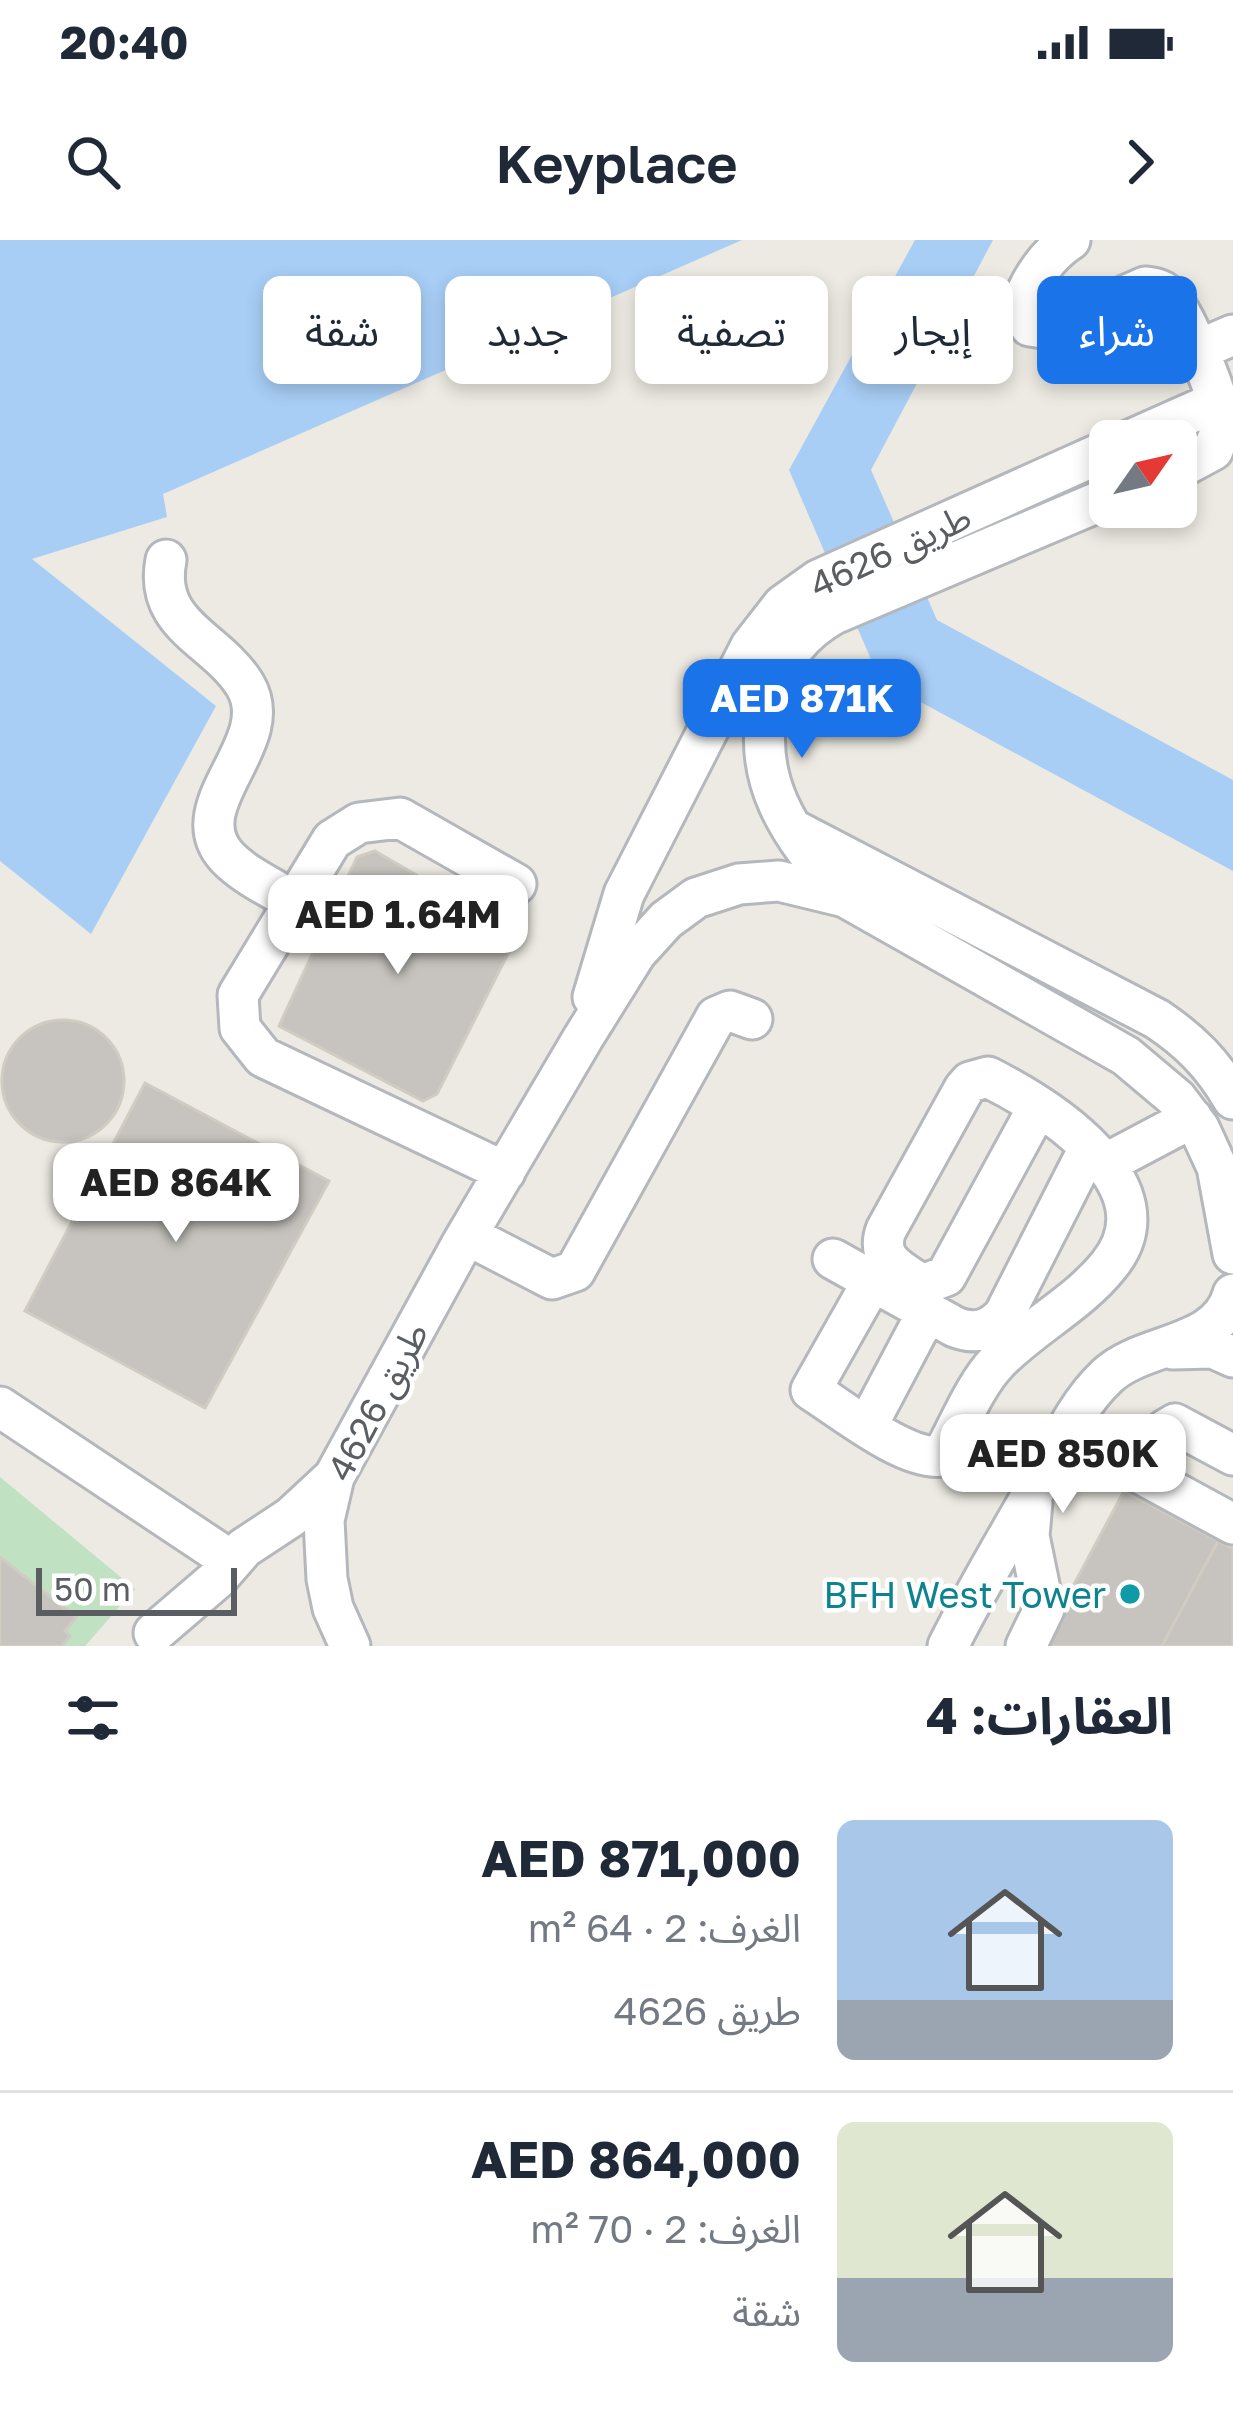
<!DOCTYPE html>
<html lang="ar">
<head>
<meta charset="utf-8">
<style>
  :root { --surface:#fff; --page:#f6f6f7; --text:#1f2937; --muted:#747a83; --line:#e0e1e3; --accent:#1a73e8 }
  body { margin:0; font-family:"Golos Text","Noto Sans Arabic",sans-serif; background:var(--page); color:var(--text); direction:rtl; height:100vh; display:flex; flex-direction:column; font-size:45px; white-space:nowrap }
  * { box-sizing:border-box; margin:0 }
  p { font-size:39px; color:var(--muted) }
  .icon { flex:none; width:66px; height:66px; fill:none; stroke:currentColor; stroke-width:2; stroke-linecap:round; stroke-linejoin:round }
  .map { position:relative; height:1406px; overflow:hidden; direction:ltr }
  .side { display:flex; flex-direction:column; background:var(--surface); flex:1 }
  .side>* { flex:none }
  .hud { position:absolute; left:36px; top:36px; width:1161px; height:108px; direction:rtl; display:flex; gap:24px }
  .needle { width:78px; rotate:56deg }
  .buttons { position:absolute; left:1089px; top:180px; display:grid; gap:24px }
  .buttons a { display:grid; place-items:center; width:108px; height:108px; border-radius:18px; background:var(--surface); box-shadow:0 6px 18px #0003; font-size:60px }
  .scale { position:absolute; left:36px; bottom:30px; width:201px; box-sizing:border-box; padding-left:12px; border:6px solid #5a5d61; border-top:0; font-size:33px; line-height:42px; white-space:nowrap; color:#5a5d61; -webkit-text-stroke:9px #fff; paint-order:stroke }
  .price { position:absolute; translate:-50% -102px; padding:0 27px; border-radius:24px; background:#fff; color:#222; font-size:39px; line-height:78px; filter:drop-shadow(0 3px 6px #0008) }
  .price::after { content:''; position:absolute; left:50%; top:72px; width:36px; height:27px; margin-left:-18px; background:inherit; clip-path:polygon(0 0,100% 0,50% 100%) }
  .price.on { background:var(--accent); color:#fff }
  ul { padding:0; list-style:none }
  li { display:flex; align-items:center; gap:36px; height:300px; padding:0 60px }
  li+li { border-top:3px solid var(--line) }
  li span { display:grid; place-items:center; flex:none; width:336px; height:240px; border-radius:18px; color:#555 }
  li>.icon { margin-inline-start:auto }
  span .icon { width:144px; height:144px; fill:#fffc; stroke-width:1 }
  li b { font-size:51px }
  h2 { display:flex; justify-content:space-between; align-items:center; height:144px; padding:0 60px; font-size:51px }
  .tag { padding:0 42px; border-radius:18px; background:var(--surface); box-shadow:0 6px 18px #0003; font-size:42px; line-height:108px }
  .tag.on { background:var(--accent); color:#fff }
  .status { display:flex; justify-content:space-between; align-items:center; height:84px; padding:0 60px; background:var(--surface); direction:ltr }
  .status svg { height:33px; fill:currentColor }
  header { display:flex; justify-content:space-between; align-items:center; height:156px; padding:0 60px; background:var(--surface); font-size:54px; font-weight:600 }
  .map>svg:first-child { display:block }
</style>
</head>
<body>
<div class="status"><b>20:40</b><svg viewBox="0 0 49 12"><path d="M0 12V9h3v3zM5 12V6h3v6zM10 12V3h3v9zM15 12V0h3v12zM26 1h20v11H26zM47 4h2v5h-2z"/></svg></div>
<header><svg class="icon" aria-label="forward" viewBox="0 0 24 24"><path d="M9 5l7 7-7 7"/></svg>Keyplace<svg class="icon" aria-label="search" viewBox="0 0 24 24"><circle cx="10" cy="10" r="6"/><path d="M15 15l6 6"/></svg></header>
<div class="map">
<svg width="1233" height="1406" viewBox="0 0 1233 1406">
  <rect width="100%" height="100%" fill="#eceae2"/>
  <path fill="#c1e1c3" d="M0 1237 135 1349 85 1406H0Z"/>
  <path fill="#a8cef6" d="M0 0H742L163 254 167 277 32 319 216 466 91 694 0 621Z
    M915 0H993L871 230 937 380 1233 540V631L880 440 789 230Z"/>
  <path fill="#c7c4bf" stroke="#d0ccc1" stroke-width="3" d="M375 611 518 694 437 854 423 861 279 786 357 617Z
    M2 841a61 61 0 1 1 122 0a61 61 0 1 1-122 0Z
    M145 843 329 941 205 1168 25 1071Z
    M1124 1251 1218 1301 1162 1406H1041Z
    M1218 1301 1233 1309V1406H1162Z
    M0 1317 76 1377 65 1391 70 1396 62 1406H0Z"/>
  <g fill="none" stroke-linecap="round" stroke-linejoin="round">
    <defs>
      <path id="minor" d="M1070 0C1047 15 1030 40 1021 67L1030 86 1050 89 1145 47C1156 48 1164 50 1171 59 1187 78 1217 152 1221 177
        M1196 111 1233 95
        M1128 201 1200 169 1215 172 1223 185 1213 210 1176 230
        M166 320C153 386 216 398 245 445 280 503 179 565 227 617 245 636 274 649 297 663
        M798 592 1157 779C1190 801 1213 824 1233 859
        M845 657C790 596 746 536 772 451 783 416 802 392 834 374L1110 257
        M593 757 624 654 751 406 783 365 818 340 1110 209
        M1105 924 1192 878
        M505 932 263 817 240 788 238 755 332 600 359 583 400 578 516 644
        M467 995 552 1039 575 1031 716 777 730 771 752 779
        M833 1019 955 1087C975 1095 990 1090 1004 1075L1089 908
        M867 1051 811 1150C841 1169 907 1222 942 1216 959 1186 974 1146 998 1121 1032 1086 1079 1063 1109 1025 1173 946 1049 868 988 837L970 842 964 849 886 990C875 1020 900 1030 922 1045L946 1036 1038 867
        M1173 1109 1213 1108 1233 1117
        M0 1167 230 1320
        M867 1186 922 1082
        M1066 1193 1233 1284
        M1138 1232 1165 1190 1175 1184 1233 1215
        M154 1393 217 1339 244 1308 291 1277 334 1237
        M350 1406 333 1368 327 1339 324 1280 334 1237 460 1007 583 798 636 713 666 680 696 658 739 644 779 641 845 657 1126 816 1177 859 1199 888 1217 927 1233 1014
        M948 1406C974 1354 1004 1304 1033 1253 1056 1213 1073 1168 1107 1136 1143 1102 1219 1108 1233 1054
        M1026 1406 1044 1369 1029 1296 1032 1262"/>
    </defs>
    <use href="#minor" stroke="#b4b7bb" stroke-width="45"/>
    <use href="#minor" stroke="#fff" stroke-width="39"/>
  </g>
  <circle fill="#0f9aa8" stroke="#fff" stroke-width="4.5" cx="1130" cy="1354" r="12"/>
  <g text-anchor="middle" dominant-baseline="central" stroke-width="9" stroke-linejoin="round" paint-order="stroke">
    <g font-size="36" fill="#5a5d61" stroke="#fff">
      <text transform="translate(890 310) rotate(-25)">طريق 4626</text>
      <text transform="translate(377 1161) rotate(-62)">طريق 4626</text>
    </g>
    <g font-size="36" fill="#0d838f" stroke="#fff" text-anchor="end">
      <text x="1106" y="1354">BFH West Tower</text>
    </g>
  </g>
</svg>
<div class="buttons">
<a><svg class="needle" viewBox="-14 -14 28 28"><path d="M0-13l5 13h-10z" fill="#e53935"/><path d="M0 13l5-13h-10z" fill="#747a83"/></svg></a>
</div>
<div class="scale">50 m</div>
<b class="price on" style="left:802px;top:521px">AED 871K</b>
<b class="price" style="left:398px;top:737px">AED 1.64M</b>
<b class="price" style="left:176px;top:1005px">AED 864K</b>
<b class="price" style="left:1063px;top:1276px">AED 850K</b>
<div class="hud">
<a class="tag on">شراء</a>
<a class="tag">إيجار</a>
<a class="tag">تصفية</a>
<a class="tag">جديد</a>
<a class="tag">شقة</a>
</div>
</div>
<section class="side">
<h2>العقارات: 4<svg class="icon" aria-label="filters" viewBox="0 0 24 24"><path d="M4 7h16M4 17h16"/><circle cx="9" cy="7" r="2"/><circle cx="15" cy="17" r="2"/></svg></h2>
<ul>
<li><span style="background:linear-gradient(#a9c7e8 75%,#9aa5b1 0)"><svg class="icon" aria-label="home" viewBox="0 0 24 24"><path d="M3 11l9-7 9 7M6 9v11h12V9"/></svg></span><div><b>AED 871,000</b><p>الغرف: 2 · 64 m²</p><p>طريق 4626</p></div></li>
<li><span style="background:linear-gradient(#dfe7d0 65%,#9aa5b1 0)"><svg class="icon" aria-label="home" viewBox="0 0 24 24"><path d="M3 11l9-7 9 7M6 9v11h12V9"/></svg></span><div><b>AED 864,000</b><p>الغرف: 2 · 70 m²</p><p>شقة</p></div></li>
</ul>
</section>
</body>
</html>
